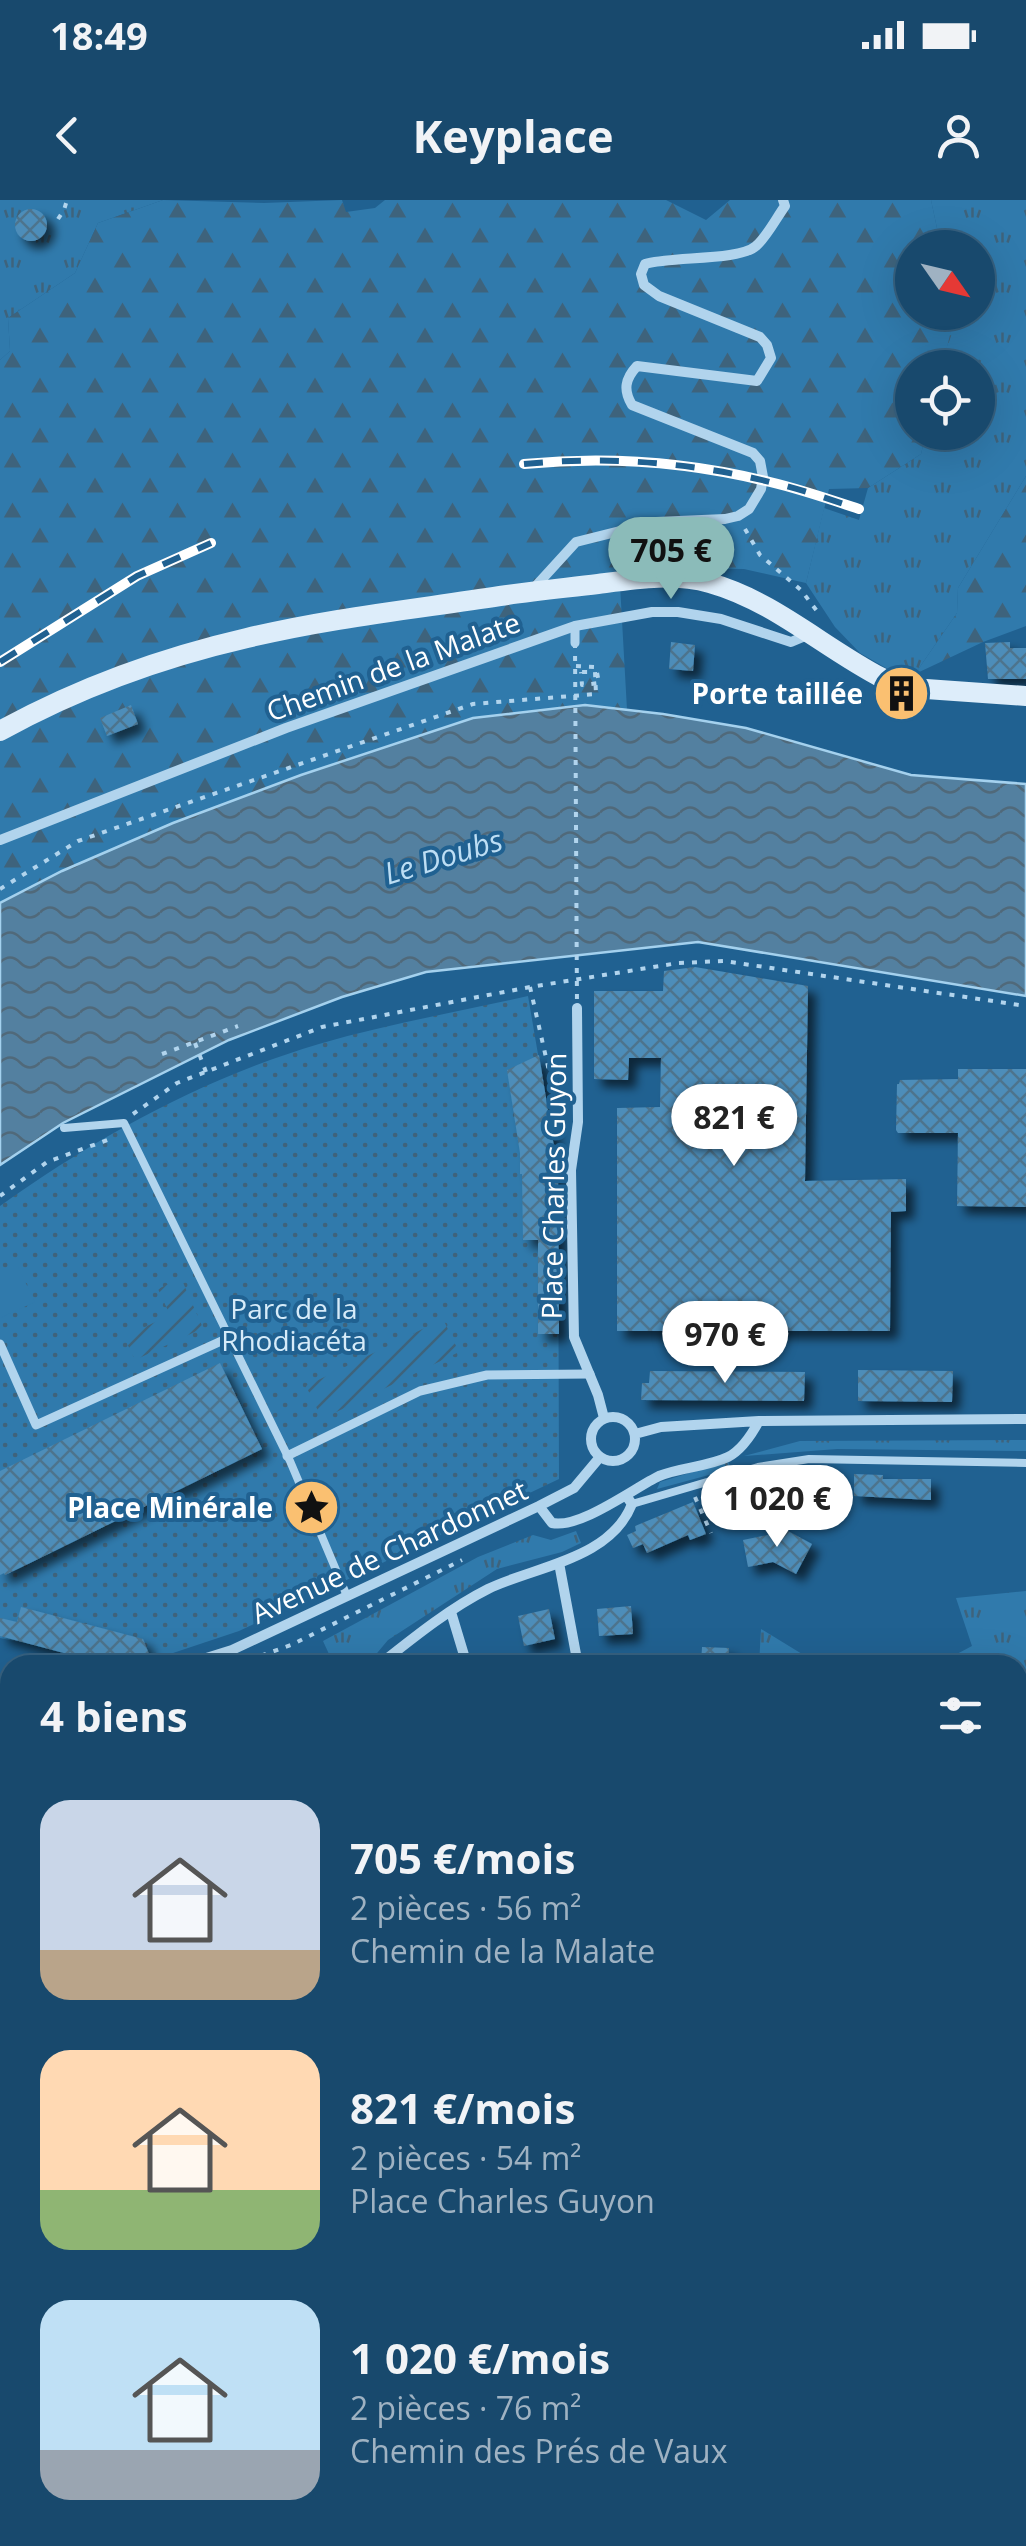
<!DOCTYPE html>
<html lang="fr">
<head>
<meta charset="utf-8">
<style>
  :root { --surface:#18496d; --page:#215072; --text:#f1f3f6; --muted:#9fb2c2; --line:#366180; --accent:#8bbbb9 }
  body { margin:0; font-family:"Open Sans",sans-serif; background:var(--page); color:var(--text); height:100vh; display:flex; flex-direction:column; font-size:38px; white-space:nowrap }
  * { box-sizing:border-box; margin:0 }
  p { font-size:32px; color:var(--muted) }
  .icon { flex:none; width:55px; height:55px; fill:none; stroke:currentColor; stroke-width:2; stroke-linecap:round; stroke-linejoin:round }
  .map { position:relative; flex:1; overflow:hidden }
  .side { position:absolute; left:0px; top:1455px; width:1028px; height:892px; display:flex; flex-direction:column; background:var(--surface); border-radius:30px 30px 0 0; box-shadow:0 10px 40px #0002,0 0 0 2px var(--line) }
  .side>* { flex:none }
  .needle { width:65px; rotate:124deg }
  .tools { position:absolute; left:895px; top:30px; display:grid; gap:20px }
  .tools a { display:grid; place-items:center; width:100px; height:100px; border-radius:50%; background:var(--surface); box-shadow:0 10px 40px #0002,0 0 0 2px var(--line); font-size:50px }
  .price { position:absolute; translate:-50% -85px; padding:0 22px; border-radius:35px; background:#fff; color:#222; font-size:32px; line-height:65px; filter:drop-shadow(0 2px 5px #0008) }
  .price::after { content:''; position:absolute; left:50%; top:60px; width:30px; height:22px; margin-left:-15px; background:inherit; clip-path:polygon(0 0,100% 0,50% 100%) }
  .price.selected { background:var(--accent); color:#111 }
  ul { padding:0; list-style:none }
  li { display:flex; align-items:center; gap:30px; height:250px; padding:0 40px }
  li span { display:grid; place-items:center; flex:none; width:280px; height:200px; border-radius:30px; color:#555 }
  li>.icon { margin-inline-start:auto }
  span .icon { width:120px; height:120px; fill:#fffc; stroke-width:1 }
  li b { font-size:42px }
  h2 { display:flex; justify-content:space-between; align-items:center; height:120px; padding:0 40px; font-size:42px }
  .status { display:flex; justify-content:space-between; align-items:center; height:70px; padding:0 50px; background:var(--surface); direction:ltr }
  .status svg { height:28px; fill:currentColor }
  header { display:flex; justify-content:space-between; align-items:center; height:130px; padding:0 40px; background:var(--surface); font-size:45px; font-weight:700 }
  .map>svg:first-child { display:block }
</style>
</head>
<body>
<div class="status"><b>18:49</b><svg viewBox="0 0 49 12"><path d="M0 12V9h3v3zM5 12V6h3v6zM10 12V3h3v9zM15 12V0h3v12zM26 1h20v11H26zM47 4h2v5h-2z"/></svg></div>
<header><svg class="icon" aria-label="back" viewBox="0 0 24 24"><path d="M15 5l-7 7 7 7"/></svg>Keyplace<svg class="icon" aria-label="person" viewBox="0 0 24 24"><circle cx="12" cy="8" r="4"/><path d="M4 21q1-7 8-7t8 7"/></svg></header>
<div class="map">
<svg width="1026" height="2346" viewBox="0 0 1026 2346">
  <defs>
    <pattern id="grass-tufts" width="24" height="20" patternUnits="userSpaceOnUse" patternTransform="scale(2.5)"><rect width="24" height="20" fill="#307aac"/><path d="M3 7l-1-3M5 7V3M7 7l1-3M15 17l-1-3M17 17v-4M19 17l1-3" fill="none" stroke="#3e637c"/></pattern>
    <pattern id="forest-firs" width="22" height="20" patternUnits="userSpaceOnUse" patternTransform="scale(2.5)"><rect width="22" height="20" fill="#307aac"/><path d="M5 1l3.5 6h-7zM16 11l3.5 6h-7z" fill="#3e637c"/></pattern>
    <pattern id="park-dots" width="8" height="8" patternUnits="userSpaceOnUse" patternTransform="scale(2.5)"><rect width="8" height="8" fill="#307aac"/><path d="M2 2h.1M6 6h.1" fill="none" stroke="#3e637c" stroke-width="1.8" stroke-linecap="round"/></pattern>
    <pattern id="garden-furrows" width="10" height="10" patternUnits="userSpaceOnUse" patternTransform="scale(2.5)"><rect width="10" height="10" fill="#307aac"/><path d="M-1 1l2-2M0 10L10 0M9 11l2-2" fill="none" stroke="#3e637c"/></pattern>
    <pattern id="water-waves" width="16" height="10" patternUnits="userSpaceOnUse" patternTransform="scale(2.5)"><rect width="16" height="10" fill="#5380a0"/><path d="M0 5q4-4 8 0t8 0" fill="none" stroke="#50697a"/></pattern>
    <pattern id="building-cross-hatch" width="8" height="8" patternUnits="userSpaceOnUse" patternTransform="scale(2.5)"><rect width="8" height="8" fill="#4d8db9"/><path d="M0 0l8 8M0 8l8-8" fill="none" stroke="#4d738d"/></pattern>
    <filter id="shadow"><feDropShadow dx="8" dy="8" stdDeviation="5" flood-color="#0009"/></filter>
  </defs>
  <rect width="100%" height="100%" fill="#206191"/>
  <path fill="url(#grass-tufts)" d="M0 0H163L98 23 75 73 8 118 10 151 0 160Z
    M931 0H1026V276L958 388 957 413 915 474 900 476 860 453 835 427 806 383 824 308 859 320 868 288 921 254 926 233 978 232V168L942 167 955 113 978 112V48L941 47Z
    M1026 1240V1251L837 1249 744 1256 800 1241Z
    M728 1261 731 1269 657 1289 660 1282Z
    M576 1331 581 1343 562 1352 497 1369 388 1440 367 1465H334L323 1441 478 1357 533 1335 551 1340Z
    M1026 1391V1834H1021L1018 1850V1465H936L972 1446 956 1398Z
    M761 1429 820 1465H759Z
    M209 2338H399V2346H209Z
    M534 2338H809L808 2346H534Z"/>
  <path fill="url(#forest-firs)" d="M163 0 264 3 342 0 346 12 375 8 385 0H666L706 20 730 0H931L941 47 912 48V112H955V115L942 167 912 168V232L926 233 921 254 868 288 829 289 806 383 744 369 619 367 627 510 585 505 472 518 301 575 173 623 62 671 0 703V160L10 151 8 118 75 73 98 23Z
    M1026 276V426L983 442 915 474 957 413 958 388Z
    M399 2338H534V2346H399Z"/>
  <path fill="url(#park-dots)" d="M528 796 558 971 559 1279 239 1431 158 1458 114 1461 0 1438V1006C97 937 204 878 319 844 387 824 458 812 528 796Z"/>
  <path fill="url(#garden-furrows)" d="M181 1078 203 1128 135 1160 124 1137 170 1115 158 1089Z
    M443 1119 459 1152 322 1219 306 1186Z"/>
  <path fill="#307aac" d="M18 1067 35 1102 0 1118V1076Z"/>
  <path fill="url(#water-waves)" stroke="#a4d1ee" stroke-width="2.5" d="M585 505 663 514 746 528 911 575 1026 584V796L698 742 426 772 342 797 229 840 63 923 0 965V703L62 671 173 623 301 575 473 518Z"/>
  <path fill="url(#building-cross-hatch)" filter="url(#shadow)" d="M15 25a16 16 0 1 1 32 0a16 16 0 1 1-32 0Z
    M671 442 695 445 693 471 669 469Z
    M1010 442V448H1026V479H988L985 443Z
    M917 478 900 503 890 504 885 500 886 491Z
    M131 505 138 524 107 536 100 518Z
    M695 767 808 786 805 981 906 979V1011L891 1012 890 1131H617V908L660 907 661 858H629L628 880 594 879V791H663L664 771Z
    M539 855 558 971 559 1134H538V1040H523L522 974H520V953L507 870Z
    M958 869H1026V1007L957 1006 958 933H898L896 930 897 884H899L900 880 958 879Z
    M220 1163 262 1249 30 1363 5 1375 4 1373 0 1375V1271Z
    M858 1170 953 1171 952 1202 858 1201Z
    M650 1171 805 1172 804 1201 641 1200 642 1183H649Z
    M854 1274 883 1275V1279H931V1300L854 1296Z
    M817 1280 818 1296 767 1301 765 1285Z
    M693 1302 706 1334 690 1340 688 1335 647 1353 643 1344 633 1348 627 1335 636 1331 635 1326Z
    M777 1325 812 1344 796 1374 773 1362 748 1367 743 1340 772 1334Z
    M631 1406 633 1434 599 1436 597 1409Z
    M21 1407 143 1439 151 1459 114 1461 75 1456 0 1436V1418L17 1422Z
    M549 1409 555 1439 524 1446 518 1416Z
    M702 1447 729 1448 728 1465H701Z"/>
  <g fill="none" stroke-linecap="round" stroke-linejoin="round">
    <path stroke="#4179a2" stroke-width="20" stroke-dasharray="20 10" stroke-linecap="butt" d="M882 478 901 486 926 489"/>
    <path stroke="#b1d4ed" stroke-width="4" stroke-dasharray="5 8" stroke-linecap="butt" d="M58 19 64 10 67 0
      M745 329 760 355 801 390 820 415
      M0 689 78 641 473 504 596 494 595 472H581
      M530 787 562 928
      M195 843 206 872
      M162 854 238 826
      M133 914 177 883 322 827 530 787 678 763 724 761 1026 806
      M0 996 47 962 110 939
      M695 1297 711 1333
      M249 1460 291 1445 462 1360"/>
    <path stroke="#b1d4ed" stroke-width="8" d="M64 928 124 923 290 1261 347 1396
      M632 1304 758 1267 809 1259 1026 1263"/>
    <path stroke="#b1d4ed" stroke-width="9" d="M575 426V443
      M0 1144 36 1225 228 1138
      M287 1256 420 1191 487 1175 590 1174"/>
    <path stroke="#b1d4ed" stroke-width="10" d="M534 388 576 342 656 322 725 319 738 316 749 309 761 289 763 277 760 261 753 253 632 205C623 190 625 179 637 166L757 181 771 158 767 145 760 137 659 96 644 85 641 74 645 64C672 56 739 61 756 46 766 38 777 17 785 6L783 0
      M0 640 286 528 575 426 652 412H678L721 419 791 442 810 434
      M577 808 578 922 571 970 574 1137 598 1195 604 1218
      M591 1239a22 22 0 1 1 44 0a22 22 0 1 1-44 0Z
      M635 1234 661 1227 759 1221 1026 1219
      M539 1306 552 1323C580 1329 634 1288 659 1276 681 1267 707 1267 728 1257 742 1250 752 1234 759 1221
      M559 1363 578 1465
      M451 1412 467 1465
      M184 1465 232 1450 539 1306 574 1288 600 1257
      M379 1465C413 1438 450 1408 488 1389 535 1366 610 1360 632 1304L627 1297
      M0 1522 10 1519
      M0 1597 10 1595
      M0 1616 10 1606
      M0 1766 10 1754
      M0 2224 10 2092
      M538 2346 539 2338"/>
    <path stroke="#ddedfa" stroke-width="20" d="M926 489 1026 496
      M0 531C78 488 160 458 247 438 330 418 416 409 500 396 533 391 565 388 598 384 636 379 673 373 710 383 774 401 824 448 882 478"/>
    <defs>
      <path id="rail" d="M524 264C605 256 690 262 770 282 800 289 829 299 859 309
        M0 462 137 376 211 343"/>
    </defs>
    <use href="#rail" stroke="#fff" stroke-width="10"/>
    <use href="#rail" stroke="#206191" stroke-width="6" stroke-dasharray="19" stroke-linecap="butt"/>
    <path stroke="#b1d4ed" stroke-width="4" stroke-dasharray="5 8" stroke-linecap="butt" d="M575 443 577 808
      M576 466 596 467 599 483 582 485 581 472"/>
  </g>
  <defs>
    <symbol id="building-disc" viewBox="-11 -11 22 22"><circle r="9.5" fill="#fac071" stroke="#206191"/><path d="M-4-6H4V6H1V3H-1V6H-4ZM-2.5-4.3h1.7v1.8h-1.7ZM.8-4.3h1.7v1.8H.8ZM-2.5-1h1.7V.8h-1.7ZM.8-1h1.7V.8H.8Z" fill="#111"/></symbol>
    <symbol id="sight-disc" viewBox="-11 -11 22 22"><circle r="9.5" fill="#fac071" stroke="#206191"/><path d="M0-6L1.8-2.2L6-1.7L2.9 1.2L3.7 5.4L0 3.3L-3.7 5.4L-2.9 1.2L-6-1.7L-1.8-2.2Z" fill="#111"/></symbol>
  </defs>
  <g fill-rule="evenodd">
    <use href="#building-disc" x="870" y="462" width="63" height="63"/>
    <use href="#sight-disc" x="280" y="1276" width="63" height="63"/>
  </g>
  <g text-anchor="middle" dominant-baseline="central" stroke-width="8" stroke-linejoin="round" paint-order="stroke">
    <g font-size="28" fill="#fff" stroke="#206191">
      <text transform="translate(393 466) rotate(-20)">Chemin de la Malate</text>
      <text transform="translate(553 986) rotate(-89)">Place Charles Guyon</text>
      <text transform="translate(389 1351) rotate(-25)">Avenue de Chardonnet</text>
    </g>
    <g font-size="28" font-weight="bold" fill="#fff" stroke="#206191" text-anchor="end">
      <text x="863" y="493">Porte taillée</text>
      <text x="273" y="1307">Place Minérale</text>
    </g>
    <g font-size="28" fill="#d6ebf9" stroke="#206191">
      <text x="294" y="1108">Parc de la<tspan x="294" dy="32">Rhodiacéta</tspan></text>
    </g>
    <g font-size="30" font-style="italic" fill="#bddef4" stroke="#206191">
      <text transform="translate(443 656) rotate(-17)">Le Doubs</text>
    </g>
  </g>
</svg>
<div class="tools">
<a><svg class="needle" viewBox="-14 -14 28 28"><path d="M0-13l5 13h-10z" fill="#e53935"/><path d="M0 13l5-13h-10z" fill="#9fb2c2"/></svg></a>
<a><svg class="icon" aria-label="locate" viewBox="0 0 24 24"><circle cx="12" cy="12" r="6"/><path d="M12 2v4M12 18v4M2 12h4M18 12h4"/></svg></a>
</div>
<b class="price selected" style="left:671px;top:402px">705 €</b>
<b class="price" style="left:734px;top:969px">821 €</b>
<b class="price" style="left:725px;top:1186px">970 €</b>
<b class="price" style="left:777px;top:1350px">1 020 €</b>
<section class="side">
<h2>4 biens<svg class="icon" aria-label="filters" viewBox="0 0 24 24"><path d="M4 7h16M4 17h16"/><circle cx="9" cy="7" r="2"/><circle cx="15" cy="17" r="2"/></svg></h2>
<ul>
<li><span style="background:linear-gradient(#c9d6e8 75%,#b9a48a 0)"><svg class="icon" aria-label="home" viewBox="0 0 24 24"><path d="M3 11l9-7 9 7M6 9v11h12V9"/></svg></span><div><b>705 €/mois</b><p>2 pièces · 56 m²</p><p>Chemin de la Malate</p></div></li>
<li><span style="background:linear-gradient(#ffd9b3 70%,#8fb573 0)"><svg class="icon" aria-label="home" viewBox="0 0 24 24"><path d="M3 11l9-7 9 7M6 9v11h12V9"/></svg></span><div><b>821 €/mois</b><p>2 pièces · 54 m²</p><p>Place Charles Guyon</p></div></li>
<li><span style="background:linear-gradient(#bfe0f5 75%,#9aa5b1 0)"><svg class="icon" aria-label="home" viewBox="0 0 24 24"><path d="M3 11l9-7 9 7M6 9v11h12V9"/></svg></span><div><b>1 020 €/mois</b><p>2 pièces · 76 m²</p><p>Chemin des Prés de Vaux</p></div></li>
</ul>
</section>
</div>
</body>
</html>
